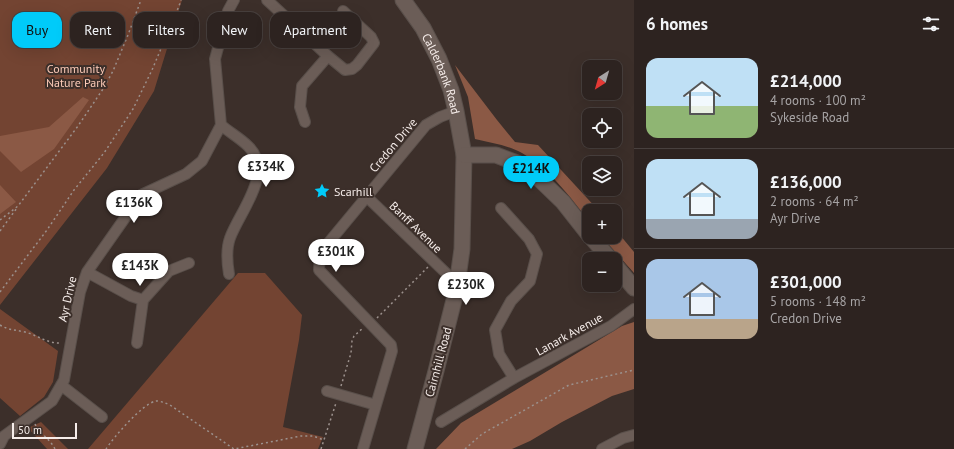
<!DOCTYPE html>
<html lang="en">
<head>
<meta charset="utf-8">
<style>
  :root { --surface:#2d2320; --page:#392f2d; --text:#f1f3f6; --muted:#a7a4a5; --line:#48403e; --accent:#00cbf9 }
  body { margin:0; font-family:"PT Sans",sans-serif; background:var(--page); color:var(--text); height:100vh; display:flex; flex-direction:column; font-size:15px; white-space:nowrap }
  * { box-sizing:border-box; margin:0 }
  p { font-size:13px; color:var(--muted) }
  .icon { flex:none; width:22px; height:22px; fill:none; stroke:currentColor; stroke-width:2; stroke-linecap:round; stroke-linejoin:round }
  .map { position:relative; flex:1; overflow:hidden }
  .sheet { display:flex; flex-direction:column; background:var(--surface); width:320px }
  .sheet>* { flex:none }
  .top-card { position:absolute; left:12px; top:12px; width:380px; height:36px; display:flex; gap:8px }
  .needle { width:26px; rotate:217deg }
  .fabs { position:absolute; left:582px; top:60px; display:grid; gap:8px }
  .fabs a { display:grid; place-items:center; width:40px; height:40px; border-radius:8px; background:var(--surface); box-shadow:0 4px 16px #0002,0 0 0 1px var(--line); font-size:20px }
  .scale { position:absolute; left:12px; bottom:10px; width:65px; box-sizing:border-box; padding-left:4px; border:2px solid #f6edea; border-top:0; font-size:11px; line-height:14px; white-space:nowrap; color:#f6edea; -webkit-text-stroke:3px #3c2f2a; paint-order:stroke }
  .price { position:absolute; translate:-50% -34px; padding:0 9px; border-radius:14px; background:#fff; color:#222; font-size:13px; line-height:26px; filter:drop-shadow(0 1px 2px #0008) }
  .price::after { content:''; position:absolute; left:50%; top:24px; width:12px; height:9px; margin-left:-6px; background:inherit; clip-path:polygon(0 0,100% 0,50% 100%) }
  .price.on { background:var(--accent); color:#111 }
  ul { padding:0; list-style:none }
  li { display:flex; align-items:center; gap:12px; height:100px; padding:0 12px }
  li+li { border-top:1px solid var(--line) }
  li span { display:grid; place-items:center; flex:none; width:112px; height:80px; border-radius:12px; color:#555 }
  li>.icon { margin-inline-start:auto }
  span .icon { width:48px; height:48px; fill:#fffc; stroke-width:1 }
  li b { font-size:17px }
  h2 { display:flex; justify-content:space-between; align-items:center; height:48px; padding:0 12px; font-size:17px }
  .chip { padding:0 14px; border-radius:12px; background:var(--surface); box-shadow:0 4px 16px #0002,0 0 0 1px var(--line); font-size:14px; line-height:36px }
  .chip.on { background:var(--accent); color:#111 }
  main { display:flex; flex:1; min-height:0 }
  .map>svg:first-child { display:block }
</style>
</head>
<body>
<main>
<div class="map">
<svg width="634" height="449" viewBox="0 0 634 449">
  <rect width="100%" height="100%" fill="#3c2f2a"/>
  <path fill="#734432" d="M0 0H182L154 91 107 168 0 305Z
    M238 273H265L302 315 299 340 283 427 323 437 318 449H88Z
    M0 309 58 351 53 382 44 397 20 416 0 398Z
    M41 422 68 449H47L28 428Z"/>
  <path fill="#8b5945" d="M455 65 497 120 515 142 538 145 599 211H589V221C569 196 550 169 522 153 508 145 491 143 475 139L468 97Z
    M83 97 89 100 54 149 21 172 0 151V136L49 127Z
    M0 185 16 202 0 214Z
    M615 229 634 252V273L602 237H615Z
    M634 322V389L612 396 562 422 530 441 512 449H436L461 423 622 326Z"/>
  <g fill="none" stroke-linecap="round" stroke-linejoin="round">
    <defs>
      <path id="street" d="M267 0 328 56 345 70 352 69 357 65 374 43 371 37 343 11
        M305 122 300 107 302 86 328 56
        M221 125C229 132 240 138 248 146 275 172 240 211 230 238 226 249 227 262 229 274
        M367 197 447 274
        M501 208 529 239 537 254 530 281 511 301 495 330 499 354 514 378 611 326 634 309
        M87 272 131 296 143 300
        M137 343 143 300 169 271 189 263
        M61 385 102 417
        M327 391 376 405
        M441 422 514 378
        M0 444 4 436 52 401 64 380 80 292 87 272 141 195 186 174 202 161 221 125 215 59 228 11 234 0
        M363 449 392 351 391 345 319 270 320 253 426 125 440 117 456 111
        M602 449 623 438 634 435"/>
      <g id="secondary">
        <path id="s1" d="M403 0 423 28 439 59 451 90 456 111 464 155 462 249 456 292 436 371 415 449"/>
        <path d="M464 155H496L517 163 534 174 563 202 589 235"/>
        <path d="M591 237 610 259"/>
        <path d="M615 265 634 288"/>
      </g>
    </defs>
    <use href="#street" stroke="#594f4a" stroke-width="12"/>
    <use href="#secondary" stroke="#594f4a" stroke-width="17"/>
    <path stroke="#9c918d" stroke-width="1.5" stroke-dasharray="2 3" stroke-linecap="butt" d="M0 220 18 206 78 126 103 89 113 71 128 35 141 0
      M0 231 17 208
      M0 292 47 230 74 190 104 153 133 109 152 70 179 6 181 0
      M377 318 428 267
      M0 325C8 330 16 330 25 332 37 335 48 344 61 343
      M341 386 351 353 352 341 354 336 363 328
      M35 424C40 434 50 439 55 449
      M106 449C113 438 143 403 156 401 161 401 165 403 170 405L234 449 301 436H313L324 440
      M321 449 336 403
      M465 449 482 434 569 385 634 370"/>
    <use href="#street" stroke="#6b5d57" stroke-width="10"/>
    <use href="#secondary" stroke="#6b5d57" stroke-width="15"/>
  </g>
  <defs>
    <symbol id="sight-bare" viewBox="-9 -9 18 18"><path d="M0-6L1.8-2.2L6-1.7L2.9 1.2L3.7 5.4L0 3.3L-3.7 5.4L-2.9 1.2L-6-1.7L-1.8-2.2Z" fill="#00cbf9" stroke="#3c2f2a" stroke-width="2.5" paint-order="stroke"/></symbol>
  </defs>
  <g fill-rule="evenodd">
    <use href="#sight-bare" x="311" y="180" width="22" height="22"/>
  </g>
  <g text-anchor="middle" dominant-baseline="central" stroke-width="4" stroke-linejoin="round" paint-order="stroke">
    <g font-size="12" fill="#fdcbb8" stroke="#3c2f2a">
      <text x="76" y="68">Community<tspan x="76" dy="14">Nature Park</tspan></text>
    </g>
    <g font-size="12" fill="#f6edea" stroke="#3c2f2a">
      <text stroke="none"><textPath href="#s1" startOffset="84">Calderbank Road</textPath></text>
      <text transform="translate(393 145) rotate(-50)">Credon Drive</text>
      <text transform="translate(416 227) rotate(44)">Banff Avenue</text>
      <text transform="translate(67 299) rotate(-77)">Ayr Drive</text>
      <text transform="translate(569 334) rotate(-29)">Lanark Avenue</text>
      <text transform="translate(438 362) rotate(-75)">Cairnhill Road</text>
    </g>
    <g font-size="12" fill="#f6edea" stroke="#3c2f2a" text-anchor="start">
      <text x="334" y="191">Scarhill</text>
    </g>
  </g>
</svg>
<div class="fabs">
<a><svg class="needle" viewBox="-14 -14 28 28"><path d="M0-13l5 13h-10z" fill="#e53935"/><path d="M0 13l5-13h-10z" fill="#a7a4a5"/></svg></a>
<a><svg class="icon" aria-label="locate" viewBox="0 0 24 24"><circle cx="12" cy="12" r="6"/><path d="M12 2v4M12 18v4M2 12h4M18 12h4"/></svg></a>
<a><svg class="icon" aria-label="layers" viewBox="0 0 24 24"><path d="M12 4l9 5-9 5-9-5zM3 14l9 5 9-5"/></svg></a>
<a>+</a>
<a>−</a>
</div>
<div class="scale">50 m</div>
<b class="price" style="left:266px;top:188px">£334K</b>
<b class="price on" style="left:531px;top:190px">£214K</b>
<b class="price" style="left:134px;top:224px">£136K</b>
<b class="price" style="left:336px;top:273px">£301K</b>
<b class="price" style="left:140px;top:287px">£143K</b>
<b class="price" style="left:466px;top:306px">£230K</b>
<div class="top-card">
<a class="chip on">Buy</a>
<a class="chip">Rent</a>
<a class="chip">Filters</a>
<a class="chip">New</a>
<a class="chip">Apartment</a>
</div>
</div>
<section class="sheet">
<h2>6 homes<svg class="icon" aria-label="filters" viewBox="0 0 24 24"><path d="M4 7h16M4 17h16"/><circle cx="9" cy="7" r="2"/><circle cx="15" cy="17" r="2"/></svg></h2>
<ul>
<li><span style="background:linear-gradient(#bfe0f5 60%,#8fb573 0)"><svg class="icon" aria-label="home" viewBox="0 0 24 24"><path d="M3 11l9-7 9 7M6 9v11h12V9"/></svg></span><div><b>£214,000</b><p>4 rooms · 100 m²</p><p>Sykeside Road</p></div></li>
<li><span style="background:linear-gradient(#bfe0f5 75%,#9aa5b1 0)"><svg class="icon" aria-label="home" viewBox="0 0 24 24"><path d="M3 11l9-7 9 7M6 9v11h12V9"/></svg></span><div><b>£136,000</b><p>2 rooms · 64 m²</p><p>Ayr Drive</p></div></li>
<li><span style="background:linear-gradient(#a9c7e8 75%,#b9a48a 0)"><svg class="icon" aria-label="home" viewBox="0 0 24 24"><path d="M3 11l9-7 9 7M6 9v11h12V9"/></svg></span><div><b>£301,000</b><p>5 rooms · 148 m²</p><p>Credon Drive</p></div></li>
</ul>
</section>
</main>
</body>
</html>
